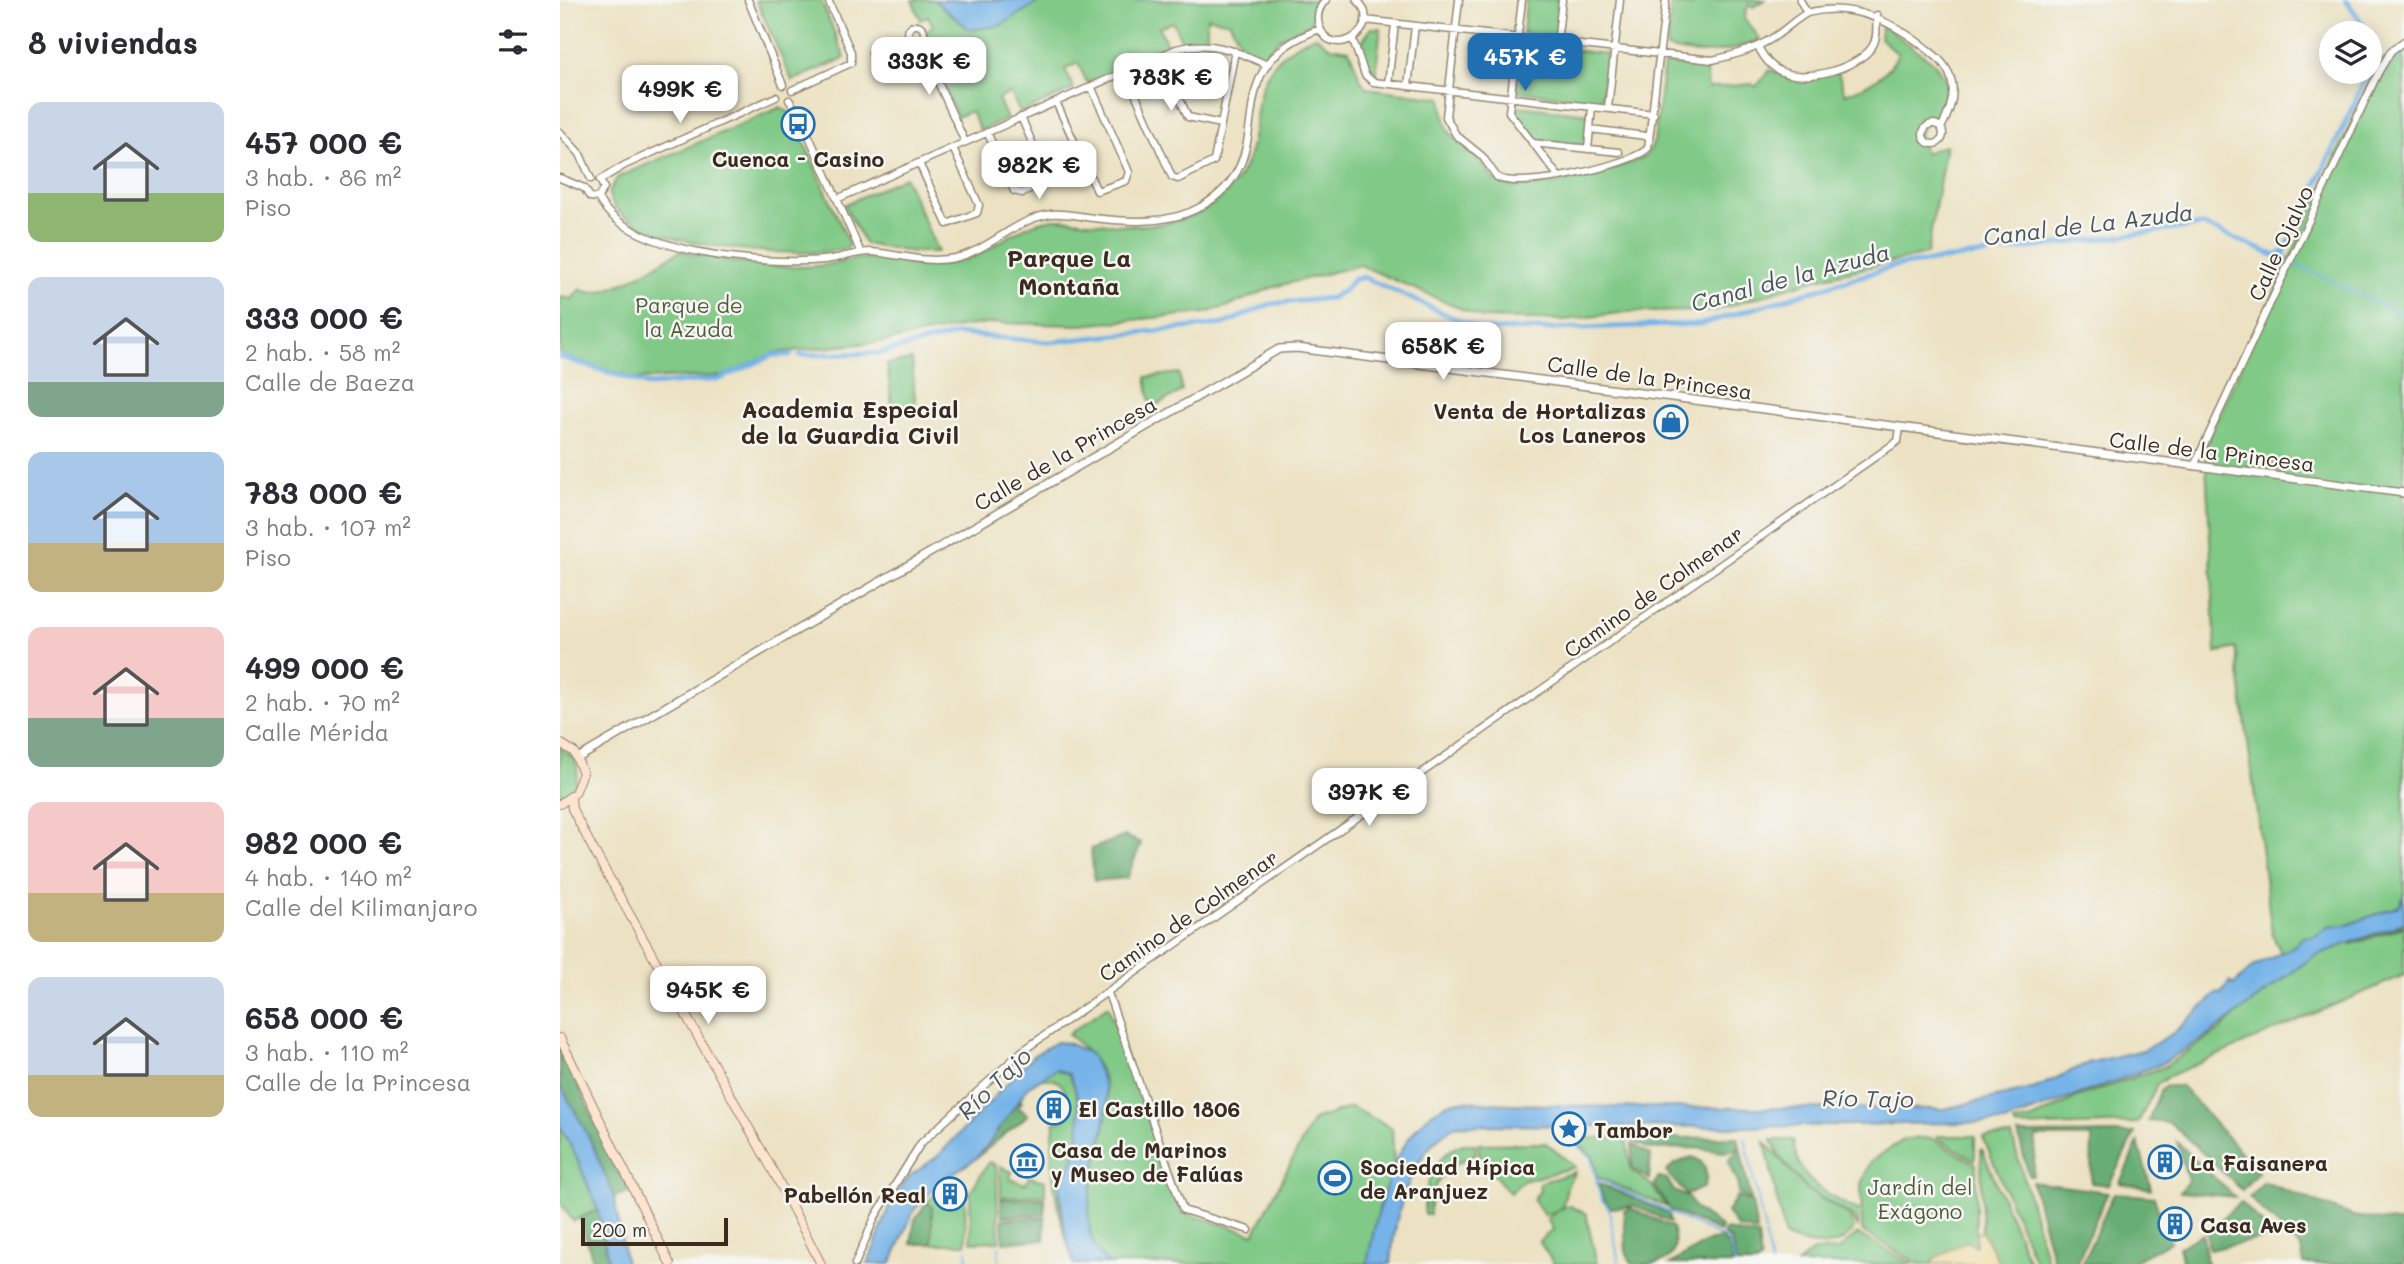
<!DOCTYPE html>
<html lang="es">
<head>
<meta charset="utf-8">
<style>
  :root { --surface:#fff; --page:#f2f2f3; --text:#2b2b33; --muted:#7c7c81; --accent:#1f6fb2 }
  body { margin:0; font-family:Mali,sans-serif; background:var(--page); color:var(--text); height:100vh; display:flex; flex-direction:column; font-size:26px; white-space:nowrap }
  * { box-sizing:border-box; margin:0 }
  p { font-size:23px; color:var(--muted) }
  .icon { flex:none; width:38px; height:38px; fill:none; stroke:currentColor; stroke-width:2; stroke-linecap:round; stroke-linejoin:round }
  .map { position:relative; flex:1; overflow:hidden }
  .panel { display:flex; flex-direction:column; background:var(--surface); width:560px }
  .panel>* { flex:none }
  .buttons { position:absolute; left:1759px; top:21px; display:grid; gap:14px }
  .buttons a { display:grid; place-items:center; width:63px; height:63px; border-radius:50%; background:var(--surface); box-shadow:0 4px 18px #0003; font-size:35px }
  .scale { position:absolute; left:21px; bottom:18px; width:147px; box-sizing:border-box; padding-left:7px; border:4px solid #3b2a1e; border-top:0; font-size:19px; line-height:24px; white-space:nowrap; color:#3b2a1e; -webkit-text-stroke:5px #f6f6f2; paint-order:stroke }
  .price { position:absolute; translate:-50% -60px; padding:0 16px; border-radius:14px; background:#fff; color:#222; font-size:23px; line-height:46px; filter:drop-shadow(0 2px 4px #0008) }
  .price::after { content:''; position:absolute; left:50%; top:42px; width:21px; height:16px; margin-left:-10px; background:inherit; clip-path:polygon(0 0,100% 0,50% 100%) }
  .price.current { background:var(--accent); color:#fff }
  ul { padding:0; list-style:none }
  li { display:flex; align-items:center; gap:21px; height:175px; padding:0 28px }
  li span { display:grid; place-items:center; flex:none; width:196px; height:140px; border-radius:14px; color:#555 }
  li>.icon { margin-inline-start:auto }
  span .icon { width:84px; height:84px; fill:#fffc; stroke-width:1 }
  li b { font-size:30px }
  h2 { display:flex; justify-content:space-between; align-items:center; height:84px; padding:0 28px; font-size:30px }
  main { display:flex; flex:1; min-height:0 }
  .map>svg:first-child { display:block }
</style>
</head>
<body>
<main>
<section class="panel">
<h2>8 viviendas<svg class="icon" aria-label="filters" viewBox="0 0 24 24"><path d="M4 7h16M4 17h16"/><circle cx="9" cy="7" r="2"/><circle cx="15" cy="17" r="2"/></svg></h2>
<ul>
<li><span style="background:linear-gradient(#c9d6e8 65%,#8fb573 0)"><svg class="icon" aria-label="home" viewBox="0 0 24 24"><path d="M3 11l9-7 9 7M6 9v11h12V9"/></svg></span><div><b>457 000 €</b><p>3 hab. · 86 m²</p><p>Piso</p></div></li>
<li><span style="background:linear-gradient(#c9d6e8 75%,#7fa58c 0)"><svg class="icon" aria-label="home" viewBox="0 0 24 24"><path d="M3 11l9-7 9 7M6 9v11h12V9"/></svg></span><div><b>333 000 €</b><p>2 hab. · 58 m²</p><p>Calle de Baeza</p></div></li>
<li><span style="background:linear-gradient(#a9c7e8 65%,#c2b280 0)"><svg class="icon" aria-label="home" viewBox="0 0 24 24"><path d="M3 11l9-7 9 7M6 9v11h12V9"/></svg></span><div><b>783 000 €</b><p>3 hab. · 107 m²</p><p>Piso</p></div></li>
<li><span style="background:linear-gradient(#f6c9c9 65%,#7fa58c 0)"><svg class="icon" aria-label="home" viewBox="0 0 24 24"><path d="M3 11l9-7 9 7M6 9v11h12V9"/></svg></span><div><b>499 000 €</b><p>2 hab. · 70 m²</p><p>Calle Mérida</p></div></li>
<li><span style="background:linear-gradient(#f6c9c9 65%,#c2b280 0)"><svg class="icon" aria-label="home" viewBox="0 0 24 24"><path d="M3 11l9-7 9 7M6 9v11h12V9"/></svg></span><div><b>982 000 €</b><p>4 hab. · 140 m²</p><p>Calle del Kilimanjaro</p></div></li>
<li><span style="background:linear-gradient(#c9d6e8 70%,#c2b280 0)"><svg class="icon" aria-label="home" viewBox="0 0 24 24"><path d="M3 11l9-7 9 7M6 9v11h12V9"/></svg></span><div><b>658 000 €</b><p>3 hab. · 110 m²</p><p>Calle de la Princesa</p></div></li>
</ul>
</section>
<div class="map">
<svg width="1844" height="1264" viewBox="0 0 1844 1264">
  <rect width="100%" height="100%" fill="#f6f6f2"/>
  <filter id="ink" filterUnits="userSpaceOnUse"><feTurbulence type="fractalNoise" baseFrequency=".0143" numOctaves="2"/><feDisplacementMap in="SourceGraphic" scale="14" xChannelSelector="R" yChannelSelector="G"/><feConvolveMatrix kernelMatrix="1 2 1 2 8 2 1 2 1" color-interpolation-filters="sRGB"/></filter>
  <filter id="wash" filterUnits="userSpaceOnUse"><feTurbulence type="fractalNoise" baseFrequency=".00686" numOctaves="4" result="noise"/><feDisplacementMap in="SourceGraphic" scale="28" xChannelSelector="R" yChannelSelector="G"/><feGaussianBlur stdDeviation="1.57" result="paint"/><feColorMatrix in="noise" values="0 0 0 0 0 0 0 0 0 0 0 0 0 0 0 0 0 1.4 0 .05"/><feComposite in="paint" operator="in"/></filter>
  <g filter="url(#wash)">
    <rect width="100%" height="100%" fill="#ece2c3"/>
    <path fill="#80c986" stroke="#5e7a52" stroke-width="2" d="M196 0H261L285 58 232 81Z
      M352 0H757L750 24 720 38 702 56 683 49 670 22 647 17V39L622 42 613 22 599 27 608 47 527 83 518 63 505 69 514 89 460 113 451 93 438 99 447 119 420 131 411 111 397 117 364 43 367 30 373 26 368 16 361 20Z
      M966 0H1000L996 37 963 33Z
      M1133 0H1205L1193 7 1189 4 1184 18 1200 39C1171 53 1138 57 1107 48L1111 4 1132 6Z
      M1324 26 1374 63 1388 83 1380 116 1363 125 1359 133 1365 153 1386 145 1367 254 1256 279 1153 311 1067 312 1005 320 922 318 800 265 714 287 669 306 644 313 521 325 437 323 404 326 328 341 214 353 163 376 76 379 0 355V297L12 299 20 289C41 304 99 262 120 251 165 261 210 270 257 266 274 265 292 258 309 258 320 257 330 262 340 263 360 267 379 266 398 262 433 253 458 222 495 219 509 218 523 222 537 223 583 228 631 228 666 193 721 138 665 73 755 36L771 47 789 50 801 81 807 88 882 98C886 140 890 132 918 159 928 168 930 181 944 185 969 194 1062 169 1086 156L1094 142 1104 64 1146 66 1148 88 1192 84 1196 87 1210 70 1232 78 1278 72 1285 94C1307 86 1328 76 1338 54L1320 38 1321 27Z
      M811 28H821L815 77 809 74 800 45Z
      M961 44 1047 54 1041 101 956 91Z
      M1844 48V925L1789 945 1844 927V975L1607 1077 1597 1085 1578 1123 1456 1127 1454 1123 1473 1119 1517 1097 1604 1067 1660 1030 1690 1002 1730 972 1712 934 1676 648 1656 653 1645 446 1818 63Z
      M957 106 1029 114 1025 146 974 140 953 114Z
      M221 107 232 115 289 243 288 248C247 261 51 248 49 192L58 177Z
      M345 177 378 252H353L305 244 284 205Z
      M352 360 356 413 333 415 327 364Z
      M619 373 622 391 591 408 586 377Z
      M0 747 15 759C21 776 16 791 0 799Z
      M548 1006 621 1212 694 1234 753 1120 791 1107 832 1128 834 1166 825 1190 807 1264H549C501 1229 554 1141 546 1090 543 1066 526 1049 508 1034Z
      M496 1069 509 1074C523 1100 524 1143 509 1169 506 1175 504 1172 502 1178 495 1195 504 1220 506 1238 495 1200 487 1161 495 1122L502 1121C517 1095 499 1067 471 1084Z
      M0 1126 16 1156 38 1210 13 1221 0 1202Z
      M1415 1136V1160L1377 1138 1378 1136Z
      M1452 1136 1454 1143 1488 1264H1476L1423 1137Z
      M1018 1138H1066L1071 1170 1091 1185 1107 1207 1037 1177 1033 1156 1016 1142Z
      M1371 1138 1416 1164V1246L1373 1260V1264H1358L1302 1231 1301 1184 1311 1161 1345 1139Z
      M1212 1140H1233C1237 1181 1264 1193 1298 1210V1227L1291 1215 1247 1189 1219 1156Z
      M1205 1142 1247 1190 1289 1216 1294 1228C1279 1253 1248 1246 1225 1237Z
      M986 1143 1015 1167 963 1181 950 1193 920 1159 918 1144Z
      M904 1144H915L916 1154C888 1165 867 1184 870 1215H865C861 1190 877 1150 904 1144Z
      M1421 1149H1422L1470 1264H1440L1422 1232Z
      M429 1162 436 1165 439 1241 411 1242 410 1192Z
      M440 1166 452 1172 450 1179 466 1184 469 1177 485 1181V1195L441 1197Z
      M1015 1172C1013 1176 1008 1182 1007 1187 1002 1207 1007 1209 984 1215L973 1199 980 1191 979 1183Z
      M384 1188 405 1197 406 1244H372V1208L367 1202Z
      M1008 1205 1026 1214 1037 1264H994L979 1241 993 1230 987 1218Z
      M1298 1234 1352 1264H1237L1253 1251 1278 1250Z"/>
    <path fill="#68ad73" stroke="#526c48" stroke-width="2" d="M565 836 581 843 567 878 534 881 531 849Z
      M0 1048 69 1192 54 1197 30 1139 0 1084Z
      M1606 1086H1622L1698 1172 1682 1190 1615 1127 1609 1123 1588 1121 1600 1091Z
      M460 1099 462 1102 458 1107 468 1115 414 1160Z
      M1575 1133 1549 1185 1531 1183 1532 1137H1476L1473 1176H1469L1458 1134Z
      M1178 1137 1180 1146 1173 1151 1163 1152 1136 1148 1089 1149 1070 1139Z
      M1578 1142 1591 1188V1189L1560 1183Z
      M1617 1142 1618 1143 1675 1197 1620 1192 1628 1181Z
      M1072 1144 1091 1155 1089 1179 1072 1169Z
      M1180 1148 1191 1199 1190 1200 1178 1193V1182L1168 1162Z
      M1132 1157C1146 1161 1149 1175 1144 1187L1127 1195 1106 1172 1114 1164Z
      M1098 1178 1107 1179 1114 1191 1128 1197 1136 1209 1161 1227 1160 1232 1110 1210 1094 1185Z
      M1472 1182 1548 1192 1516 1264H1494Z
      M1704 1182 1793 1216 1844 1223V1264H1744L1741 1248 1689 1197Z
      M1038 1183 1108 1213 1110 1222 1075 1206 1051 1208 1043 1199Z
      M1554 1193 1594 1197 1610 1242 1568 1264H1522Z
      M1177 1196 1192 1203 1197 1232 1177 1227 1167 1212Z
      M485 1198V1214L442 1216 441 1199Z
      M367 1202 372 1207V1244H351L355 1219Z
      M1681 1202 1714 1236 1649 1250 1647 1231Z
      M1070 1208 1112 1227C1123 1264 1099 1264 1072 1264L1066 1251 1064 1211Z
      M38 1210 49 1264H34L20 1218Z
      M485 1217 484 1240 443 1242 442 1219Z
      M1166 1230 1198 1236 1201 1261 1195 1264H1176L1171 1240 1163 1234Z
      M1643 1234 1647 1264H1623L1619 1247Z
      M1161 1238 1169 1246 1173 1264H1110L1145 1243Z"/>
    <path fill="#eeda9e" stroke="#94825e" stroke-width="2" d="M1422 1232 1440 1264H1373L1372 1260 1406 1241 1416 1246V1233Z"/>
    <path fill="#74b3e8" stroke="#586e83" stroke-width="2" d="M374 0H482L441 25 410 30Z
      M1844 897V923L1754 956 1649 1035 1601 1064 1445 1122 1183 1127 897 1125C850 1149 834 1216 831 1264H807C817 1212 834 1125 890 1103 902 1098 916 1102 928 1103 969 1105 1010 1105 1052 1107L1384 1109 1476 1088 1528 1063 1584 1050 1615 1032 1657 993 1661 994 1670 981 1673 985 1694 966 1733 947 1743 937 1755 936 1768 927 1787 925 1839 906Z
      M496 1042 508 1043 531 1054C538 1069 546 1083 547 1100 548 1148 504 1231 549 1264H514L506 1238 499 1183C501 1178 506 1175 508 1170 524 1144 523 1100 509 1074L496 1069 469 1086 427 1146 414 1160 382 1180 354 1210 331 1264H308L333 1197 350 1176 378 1156 474 1055Z
      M0 1084 30 1139 54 1197 66 1264H49L38 1210 16 1156 0 1126Z"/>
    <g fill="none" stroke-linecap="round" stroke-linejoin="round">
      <path stroke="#74b3e8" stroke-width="2" d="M1733 263 1844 315
        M1185 1138 1205 1232
        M1010 1140 1031 1157 1036 1178 1168 1240 1175 1264
        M1036 1179 1041 1199 1049 1208 1059 1264
        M1205 1236 1211 1264
        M439 1246V1252
        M407 1250V1253
        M439 1254V1264
        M407 1255V1264"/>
      <path stroke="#74b3e8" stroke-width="5" d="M1786 0 1809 33
        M1810 34 1816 48 1814 57
        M1830 62 1844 53
        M1796 99 1814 57 1819 59
        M1727 260 1723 257 1725 251 1795 102
        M240 355 320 353 398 334 489 342 664 324 710 304 771 298 786 289 793 280 803 277 921 330 990 329 1142 324 1335 266 1643 225 1716 256 1725 251
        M0 357 89 385 160 379 213 355H231"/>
    </g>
  </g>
  <g filter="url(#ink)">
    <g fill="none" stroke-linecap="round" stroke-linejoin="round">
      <defs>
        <path id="minor" d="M188 0 223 85
          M766 0C759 7 756 15 759 25 769 63 827 29 797 0
          M899 0 886 117 896 135 922 156 937 177C958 191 1072 165 1088 148L1106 0
          M962 0 949 112 999 177
          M1240 0 1247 13
          M805 20 1152 60C1176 55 1197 49 1217 35 1227 28 1236 19 1247 13 1294 0 1337 24 1372 53 1399 74 1397 99 1381 128
          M348 33a8 8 0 1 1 16 0a8 8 0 1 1-16 0Z
          M359 40 405 142
          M793 40 805 75 813 82 1094 114
          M997 43 1002 0
          M1198 47C1204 57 1209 66 1220 71 1244 83 1297 69 1312 47 1319 37 1315 25 1317 15
          M312 53 349 37
          M600 56 628 117 661 124
          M565 71 612 177 618 179 654 161 675 51
          M828 84 835 24
          M848 86 855 26
          M232 90 291 63V52L268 0
          M229 100 240 116 301 253
          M496 102 537 191 566 181 569 172 531 86
          M1048 108 1060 0
          M1363 134a10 10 0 1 1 20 0a10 10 0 1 1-20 0Z
          M1030 129 1086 136
          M0 132 20 154 31 179
          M427 132 454 191 462 193 488 179 461 117
          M972 143 1059 152
          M1028 149 1032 107
          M359 163 387 224 417 213 419 205 393 148
          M0 178 24 188
          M40 180 65 165 216 97
          M24 188 30 197 38 198 44 188 40 180
          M38 198C68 255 205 265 264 260 279 259 295 252 311 252 340 254 364 264 395 258 430 250 455 219 491 214 505 213 519 216 533 218 568 222 610 225 642 206 729 155 647 69 760 29
          M277 199 616 49C649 40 675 50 705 64
          M1634 466 1818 73 1831 51 1844 41
          M548 993 623 1210 689 1230
          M295 1264 315 1217 361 1143 461 1052 1338 441 1340 428"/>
        <path id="tertiary" d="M18 758 719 349 737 348 1844 493"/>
        <path id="secondary" d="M0 743 14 752 23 773 15 793 0 804
          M11 798 12 809 32 847 218 1180 261 1264
          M0 1038 110 1264"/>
      </defs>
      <use href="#minor" stroke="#948670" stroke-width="9"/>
      <use href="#tertiary" stroke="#948670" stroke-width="10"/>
      <use href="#secondary" stroke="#948670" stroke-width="10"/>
      <use href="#minor" stroke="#fff" stroke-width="6"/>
      <use href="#tertiary" stroke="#fff" stroke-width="7"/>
      <use href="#secondary" stroke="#fde4d1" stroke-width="8"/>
    </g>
  </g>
  <defs>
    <symbol id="bus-ring" viewBox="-11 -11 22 22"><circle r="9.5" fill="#f6f6f2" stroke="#1f6fb2" stroke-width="1.5"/><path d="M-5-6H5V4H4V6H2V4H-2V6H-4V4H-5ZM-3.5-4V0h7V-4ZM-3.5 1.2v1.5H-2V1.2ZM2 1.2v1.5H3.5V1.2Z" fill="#1f6fb2"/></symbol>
    <symbol id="shop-ring" viewBox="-11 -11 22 22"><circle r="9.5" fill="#f6f6f2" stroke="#1f6fb2" stroke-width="1.5"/><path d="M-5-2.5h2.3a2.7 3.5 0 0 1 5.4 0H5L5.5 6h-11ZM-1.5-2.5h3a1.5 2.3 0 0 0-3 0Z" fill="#1f6fb2"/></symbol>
    <symbol id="building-ring" viewBox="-11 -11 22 22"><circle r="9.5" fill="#f6f6f2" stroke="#1f6fb2" stroke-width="1.5"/><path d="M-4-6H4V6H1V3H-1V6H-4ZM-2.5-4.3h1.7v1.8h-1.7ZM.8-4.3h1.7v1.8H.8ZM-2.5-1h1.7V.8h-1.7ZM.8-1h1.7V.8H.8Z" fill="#1f6fb2"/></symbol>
    <symbol id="sight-ring" viewBox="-11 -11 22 22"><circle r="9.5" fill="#f6f6f2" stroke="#1f6fb2" stroke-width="1.5"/><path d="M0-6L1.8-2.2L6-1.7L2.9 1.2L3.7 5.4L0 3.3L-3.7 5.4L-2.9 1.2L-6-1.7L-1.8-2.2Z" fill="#1f6fb2"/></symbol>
    <symbol id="museum-ring" viewBox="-11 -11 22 22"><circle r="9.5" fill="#f6f6f2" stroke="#1f6fb2" stroke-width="1.5"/><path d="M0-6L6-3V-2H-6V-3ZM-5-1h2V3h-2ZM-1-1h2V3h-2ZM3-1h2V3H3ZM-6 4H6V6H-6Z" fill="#1f6fb2"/></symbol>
    <symbol id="stadium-ring" viewBox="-11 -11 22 22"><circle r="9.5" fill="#f6f6f2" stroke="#1f6fb2" stroke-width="1.5"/><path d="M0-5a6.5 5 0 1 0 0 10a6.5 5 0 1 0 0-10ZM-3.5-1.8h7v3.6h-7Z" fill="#1f6fb2"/></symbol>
  </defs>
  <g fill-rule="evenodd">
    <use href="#bus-ring" x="219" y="105" width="38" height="38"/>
    <use href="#shop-ring" x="1092" y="403" width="38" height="38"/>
    <use href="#building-ring" x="475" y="1089" width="38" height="38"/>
    <use href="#sight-ring" x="990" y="1110" width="38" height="38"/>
    <use href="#museum-ring" x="448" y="1142" width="38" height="38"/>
    <use href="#building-ring" x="1586" y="1143" width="38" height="38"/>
    <use href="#stadium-ring" x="756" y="1159" width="38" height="38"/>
    <use href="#building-ring" x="371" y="1175" width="38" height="38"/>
    <use href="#building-ring" x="1596" y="1205" width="38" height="38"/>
  </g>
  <g text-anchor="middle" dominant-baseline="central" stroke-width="5" stroke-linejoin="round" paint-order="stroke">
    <g font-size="21" font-weight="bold" fill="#3b2a1e" stroke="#f6f6f2" text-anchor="start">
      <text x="238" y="158" text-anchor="middle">Cuenca - Casino</text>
      <text x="1086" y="410" text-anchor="end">Venta de Hortalizas<tspan x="1086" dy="24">Los Laneros</tspan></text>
      <text x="518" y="1108">El Castillo 1806</text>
      <text x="1034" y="1129">Tambor</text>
      <text x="491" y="1149">Casa de Marinos<tspan x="491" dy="24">y Museo de Falúas</tspan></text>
      <text x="1630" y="1162">La Faisanera</text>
      <text x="800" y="1166">Sociedad Hípica<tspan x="800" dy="24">de Aranjuez</tspan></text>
      <text x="366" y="1194" text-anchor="end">Pabellón Real</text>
      <text x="1640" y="1224">Casa Aves</text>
    </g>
    <g font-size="21" fill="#3b2a1e" stroke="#f6f6f2">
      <text transform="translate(1720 243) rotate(-65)">Calle Ojalvo</text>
      <text transform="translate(1090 377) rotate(8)">Calle de la Princesa</text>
      <text transform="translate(1652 451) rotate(7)">Calle de la Princesa</text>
      <text transform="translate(505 453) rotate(-30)">Calle de la Princesa</text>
      <text transform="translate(1093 591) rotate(-35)">Camino de Colmenar</text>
      <text transform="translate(628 915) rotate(-35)">Camino de Colmenar</text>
    </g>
    <g font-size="21" fill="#505a3d" stroke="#f6f6f2">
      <text x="129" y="304">Parque de<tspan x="129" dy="24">la Azuda</tspan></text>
      <text x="1360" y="1186">Jardín del<tspan x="1360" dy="24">Exágono</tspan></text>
    </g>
    <g font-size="23" font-style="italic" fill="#4c535b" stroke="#f6f6f2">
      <text transform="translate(1528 224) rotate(-7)">Canal de La Azuda</text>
      <text transform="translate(1230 277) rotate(-15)">Canal de la Azuda</text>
      <text transform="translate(434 1083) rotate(-44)">Río Tajo</text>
      <text transform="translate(1308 1098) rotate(1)">Río Tajo</text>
    </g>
    <g font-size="23" font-weight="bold" fill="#3b2a1e" stroke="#f6f6f2">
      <text x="290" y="409">Academia Especial<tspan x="290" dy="26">de la Guardia Civil</tspan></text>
    </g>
    <g font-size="24" font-weight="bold" fill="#3b2a1e" stroke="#f6f6f2">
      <text x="509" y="257">Parque La<tspan x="509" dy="28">Montaña</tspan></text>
    </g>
  </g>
</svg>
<div class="buttons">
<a><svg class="icon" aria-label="layers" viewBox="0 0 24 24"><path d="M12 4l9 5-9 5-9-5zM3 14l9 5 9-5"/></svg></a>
</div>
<div class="scale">200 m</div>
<b class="price current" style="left:965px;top:93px">457K €</b>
<b class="price" style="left:369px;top:97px">333K €</b>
<b class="price" style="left:611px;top:113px">783K €</b>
<b class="price" style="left:120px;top:125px">499K €</b>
<b class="price" style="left:479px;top:201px">982K €</b>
<b class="price" style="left:883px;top:382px">658K €</b>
<b class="price" style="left:809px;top:828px">397K €</b>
<b class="price" style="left:148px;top:1026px">945K €</b>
</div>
</main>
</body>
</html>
